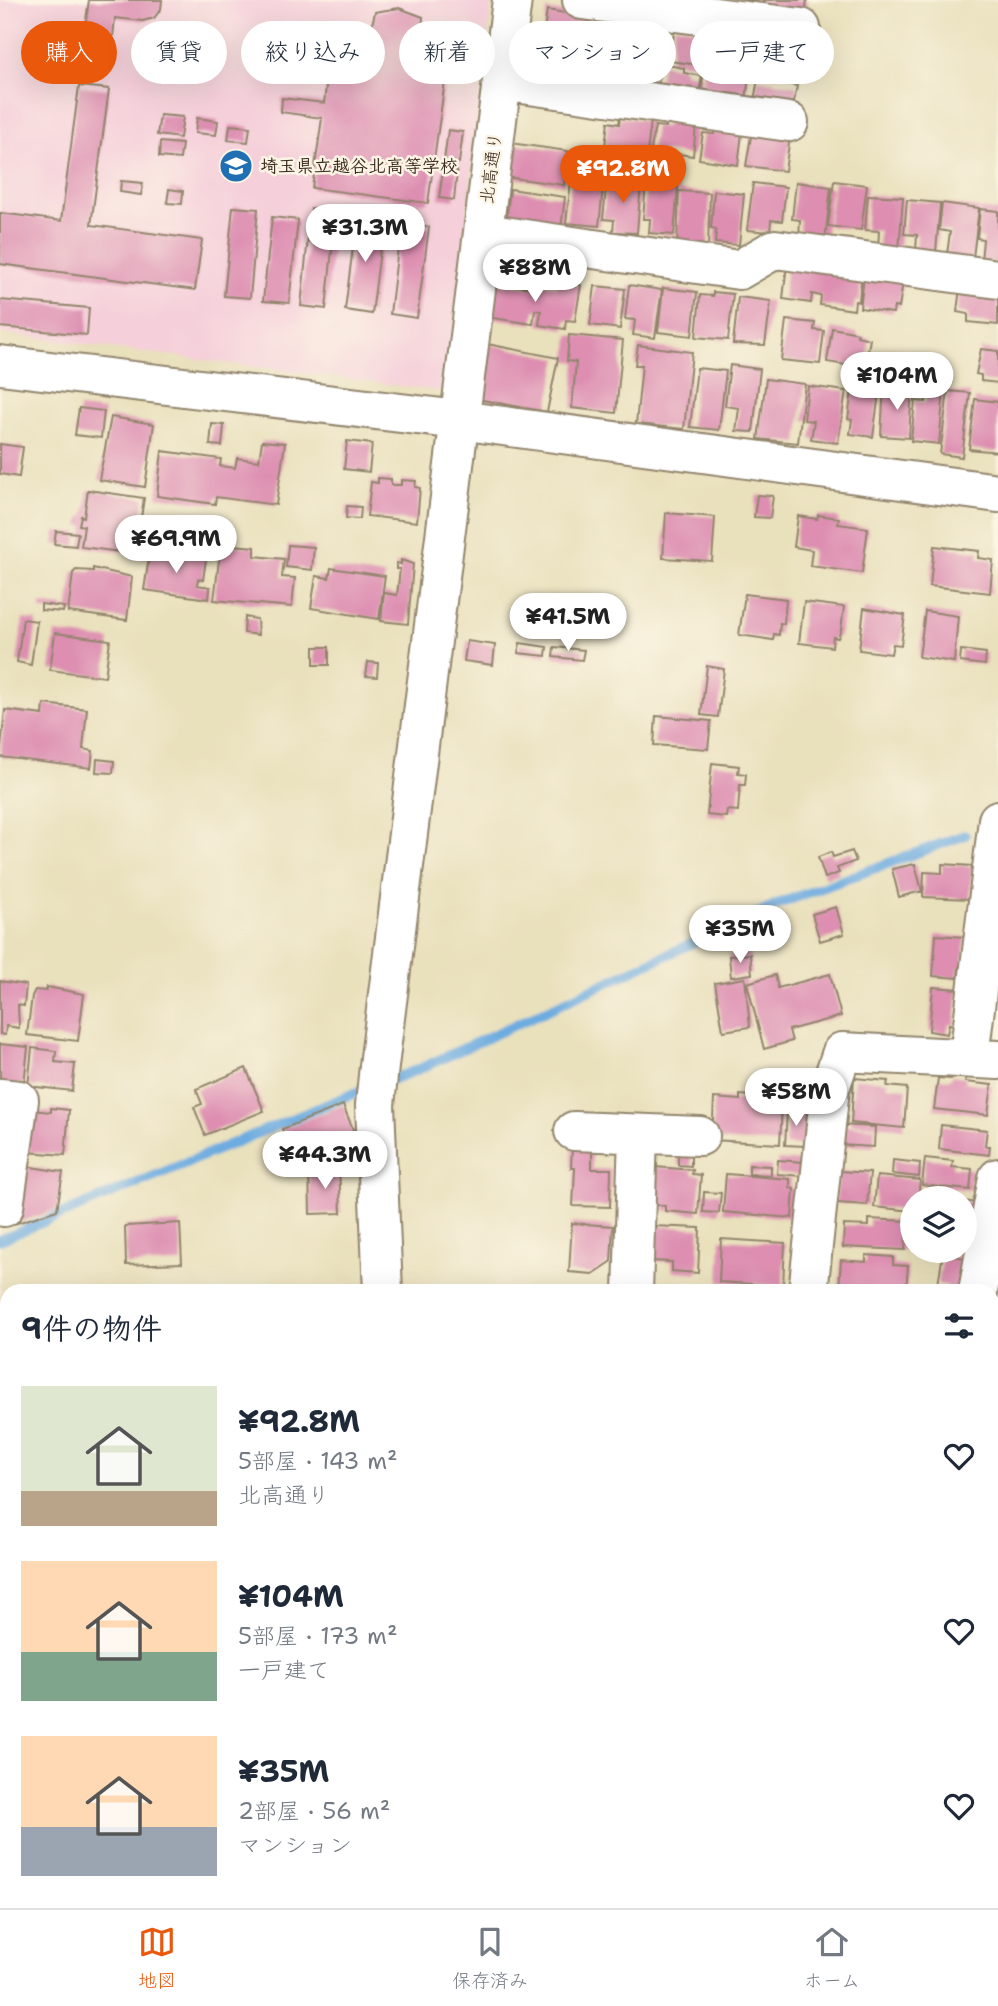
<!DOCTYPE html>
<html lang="ja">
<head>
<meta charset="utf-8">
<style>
  :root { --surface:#fff; --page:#f2f2f3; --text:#1f2937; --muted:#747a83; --line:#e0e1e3; --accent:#ea580c }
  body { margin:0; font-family:"Shantell Sans","Klee One",sans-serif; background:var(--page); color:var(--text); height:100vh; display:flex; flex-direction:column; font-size:26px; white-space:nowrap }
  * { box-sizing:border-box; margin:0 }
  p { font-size:23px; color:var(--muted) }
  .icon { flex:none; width:38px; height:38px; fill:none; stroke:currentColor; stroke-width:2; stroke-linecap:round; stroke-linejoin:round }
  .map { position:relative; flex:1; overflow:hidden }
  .panel { position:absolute; left:0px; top:1284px; width:999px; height:625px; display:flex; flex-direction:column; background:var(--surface); border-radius:21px 21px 0 0; box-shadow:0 7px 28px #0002 }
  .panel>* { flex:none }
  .hud { position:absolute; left:21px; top:21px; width:957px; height:63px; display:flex; gap:14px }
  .tools { position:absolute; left:900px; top:1186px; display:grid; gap:14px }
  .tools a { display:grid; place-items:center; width:77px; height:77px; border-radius:50%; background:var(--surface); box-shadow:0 7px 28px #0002; font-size:35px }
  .price { position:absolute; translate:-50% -60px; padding:0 16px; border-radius:24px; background:#fff; color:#222; font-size:23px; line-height:46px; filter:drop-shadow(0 2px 4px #0008) }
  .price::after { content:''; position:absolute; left:50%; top:42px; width:21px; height:16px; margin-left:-10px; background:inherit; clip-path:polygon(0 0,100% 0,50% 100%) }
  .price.on { background:var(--accent); color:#fff }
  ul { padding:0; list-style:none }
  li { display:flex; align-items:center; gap:21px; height:175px; padding:0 21px }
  li span { display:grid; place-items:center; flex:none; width:196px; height:140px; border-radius:0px; color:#555 }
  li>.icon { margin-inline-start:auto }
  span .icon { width:84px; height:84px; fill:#fffc; stroke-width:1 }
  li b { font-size:30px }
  h2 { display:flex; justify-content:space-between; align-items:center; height:84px; padding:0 21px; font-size:30px }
  .chip { padding:0 24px; border-radius:32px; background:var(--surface); box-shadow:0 7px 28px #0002; font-size:24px; line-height:63px }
  .chip.on { background:var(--accent); color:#fff }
  .tabs { display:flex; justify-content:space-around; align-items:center; height:98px; border-top:2px solid var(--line); background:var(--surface); font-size:19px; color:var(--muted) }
  .tabs a { display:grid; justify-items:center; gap:4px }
  .tabs .on { color:var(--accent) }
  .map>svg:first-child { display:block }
</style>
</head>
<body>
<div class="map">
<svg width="998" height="1908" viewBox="0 0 998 1908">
  <rect width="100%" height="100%" fill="#fcf5e5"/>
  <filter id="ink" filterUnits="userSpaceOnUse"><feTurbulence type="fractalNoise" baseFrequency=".0143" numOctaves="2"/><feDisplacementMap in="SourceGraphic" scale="14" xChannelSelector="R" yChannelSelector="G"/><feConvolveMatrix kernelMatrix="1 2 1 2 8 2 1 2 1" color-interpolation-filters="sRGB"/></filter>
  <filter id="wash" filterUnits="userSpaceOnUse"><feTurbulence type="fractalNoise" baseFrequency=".00686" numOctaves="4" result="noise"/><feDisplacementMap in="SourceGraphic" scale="28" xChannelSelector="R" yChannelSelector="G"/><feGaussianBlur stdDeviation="1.57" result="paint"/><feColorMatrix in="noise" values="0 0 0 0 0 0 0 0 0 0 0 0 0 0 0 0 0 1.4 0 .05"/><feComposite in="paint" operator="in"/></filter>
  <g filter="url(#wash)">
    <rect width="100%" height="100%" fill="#e9e0bc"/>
    <path fill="#f5cfda" d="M0 0H492L446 392 0 333Z"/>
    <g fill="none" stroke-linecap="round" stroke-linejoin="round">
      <path stroke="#6dace0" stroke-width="10" d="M385 1082 417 1070 775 905 965 835
        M0 1240 369 1087"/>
    </g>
    <g id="blocks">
      <path fill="#dd8eb1" d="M89 0H162L161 9 154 18 143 21 115 18 113 37 84 34Z
        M743 0H807L805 14 742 5Z
        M399 8 423 17 421 39 450 45 428 203 312 188 322 118 281 112 282 98 324 103 333 30 370 34 375 12Z
        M547 10 589 17 585 43 543 37Z
        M599 17 663 25 659 55 596 47Z
        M675 26 725 33 720 68 670 61Z
        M754 38 797 42 793 75 742 69 745 42 753 43Z
        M529 46 577 50 576 64 587 65 586 80 527 74Z
        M615 61 654 66 650 97 611 91Z
        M662 64 684 68V73L702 76 697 103 656 97Z
        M704 71 749 76 745 108 700 101Z
        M758 79 797 86 792 112 753 106Z
        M79 86 109 89 91 225 202 240 195 290 0 264V213L61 221Z
        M160 115 183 117 180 138 157 135Z
        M620 117 651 121 647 152 605 146 608 122 619 124Z
        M197 118 218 121 216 135 195 133Z
        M667 122 696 126 693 156 651 150 655 126 666 127Z
        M230 125 250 127 248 142 228 140Z
        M715 129 742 133 738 165 699 159 703 133 714 134Z
        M448 130 463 132 459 163 444 161Z
        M758 133 790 137 785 171 746 166 751 136 758 137Z
        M160 142 182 144 180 159 159 157Z
        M510 143 568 151 564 185 505 177Z
        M573 165 605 168 599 226 566 223Z
        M443 170 457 171 454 200 439 198Z
        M607 179 641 182 637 233 613 232 614 220 603 219Z
        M121 181 143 183 141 195 120 192Z
        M834 181 867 185 861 230 828 226Z
        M796 182 831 187 825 241 799 238 800 220 792 219Z
        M646 183 678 186 674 235 649 233 650 219H643Z
        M753 183 786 187 782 221 771 220 770 232 747 230Z
        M169 189 183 191 182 204 167 203Z
        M510 189 565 197 561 228 506 221Z
        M679 191 710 193 708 246 677 245Z
        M714 191 744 194 739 245 715 243 716 229 711 228Z
        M868 195 903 197 899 251 878 250 879 231 865 230Z
        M907 200 940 203 936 252 916 251 917 235 904 234Z
        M942 203 979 208 972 266 946 262 950 232 939 230Z
        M233 207 258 209 250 298 224 296Z
        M311 208 336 211 326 309 301 306Z
        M980 209 998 211V263L981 261 983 239 977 238Z
        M357 215 384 218 372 314 345 310Z
        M272 217 298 220 289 303 263 301Z
        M401 223 429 227 417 318 390 314Z
        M503 252 528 255 526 266 501 263Z
        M787 264 862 273 859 302 855 301 854 310 820 305 821 296 812 294 811 303 783 299Z
        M864 277 903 282 899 308 894 307 893 313 860 308Z
        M492 282 539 289 540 284 557 287 558 282 581 285 575 321 566 320 565 329 539 325 541 311 535 310 533 324 486 317Z
        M629 285 662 290 655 338 633 335 635 320 625 319Z
        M595 286 625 289 620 329 590 325Z
        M960 287 998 291V325L968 322V314L957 312Z
        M663 288 697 292 692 336 658 332Z
        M713 292 733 294 728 340 696 337 700 295 713 296Z
        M738 297 771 301 765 345 733 344Z
        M0 300 89 308 87 335 0 327Z
        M786 320 815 323 814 330 824 331 820 364 781 360Z
        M832 328 858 333 857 336 870 339 865 368 827 362Z
        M569 335 623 340 616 413 572 408 576 362 567 361Z
        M487 344 558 358 547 412 477 399Z
        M638 345 692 352 684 429 636 424 642 365H635Z
        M981 349 998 351V383L981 381V375L976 374Z
        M730 365 760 369 753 432 736 431 739 408 725 406Z
        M697 368 726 371 719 430 690 427Z
        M854 375 881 379 873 437 850 434 852 420 848 419Z
        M766 379 805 384 798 443 758 439Z
        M884 385 912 387 909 438 881 436Z
        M808 386 846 391 838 443 811 439 814 421 804 420Z
        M927 387 944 389 939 444 911 441 915 401 926 402Z
        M948 391 970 393 962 457 940 454Z
        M975 399 998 402V452L969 449Z
        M79 408 104 411 101 438 75 435Z
        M111 417 154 424 145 487 99 480Z
        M212 424 224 425 222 446 210 445Z
        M262 441 285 443 276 505 216 497 215 504 157 496 162 451 221 459 220 466 235 468 237 458 259 461Z
        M347 441 372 444 369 472 344 469Z
        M0 444 23 447 19 477 0 474Z
        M378 478 391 479V485H401V480L416 481 415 487 420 488 417 522 367 516 371 482 378 483Z
        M88 490 144 498 136 550 121 548V552L81 547 84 526 79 525 81 516 84 517Z
        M757 495 773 496 770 518 754 517Z
        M347 506 361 507 360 519 346 518Z
        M666 513 715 517 712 561 663 558Z
        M818 515 839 518 838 524 868 528 862 573 810 566 812 550 794 547 798 516 817 519Z
        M56 531 78 533 76 546 54 544Z
        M171 537 192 540 190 554 169 551Z
        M221 544 255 547V556L284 559 282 577 295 578 292 607 214 600Z
        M288 545 314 547 312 570 286 567Z
        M934 546 979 551 978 558 993 560 990 593 930 586Z
        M150 551 206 559 203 580 198 579 197 585 210 587 209 599 144 590Z
        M401 560 413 564 408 624 381 621 384 593 397 595 400 569H396V563L401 564Z
        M93 568 132 577 127 620 68 612 73 573 76 570 93 571Z
        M331 568 385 576 379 619 311 608 316 576 329 578Z
        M745 594 786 599 784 624 780 623 779 635 774 634 773 640 739 635Z
        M804 602 844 607 841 630 838 638 833 637 832 647 799 643Z
        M41 604 64 607 63 612 41 610Z
        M864 608 905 615 901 645 893 644 891 654 859 650Z
        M925 611 958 616 954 662 919 657Z
        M245 617 257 619 258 635 244 633Z
        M23 619 37 621 31 665 17 662Z
        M55 633 110 640 105 677 50 670Z
        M467 641 495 645 493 665 464 661Z
        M520 643 547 647 546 656 518 653Z
        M314 647H329V665H314Z
        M554 647 584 650 582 660 553 657Z
        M961 650 986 653 985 665 960 662Z
        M368 662 378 663 377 677 366 676Z
        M707 666 724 669 718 717 701 715Z
        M44 704 87 709 83 749 93 751 91 768 0 757 5 710 43 715Z
        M656 716 711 721 708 749 654 745Z
        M97 759 114 761 113 773 96 772Z
        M712 763 739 766 738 773 746 774 745 785H740L738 811 727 810 726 817 707 815Z
        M852 851 856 861 837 868 839 873 825 878 818 857 831 852 833 857Z
        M915 864 922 891 899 897 892 869Z
        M942 864 972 866 970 899 923 897 924 872 942 873Z
        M836 907 844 934 820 941 812 914Z
        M936 935 965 937 963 968 959 967 958 978 933 976Z
        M750 954 752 974 731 977 729 956Z
        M830 974 841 1016 789 1030 792 1041 764 1049 747 983 775 975 778 988Z
        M745 978 750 1027 723 1031 715 983Z
        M0 981 26 985 24 1006 18 1005 19 1028 6 1026 5 1035 0 1034Z
        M47 987 84 994 78 1041 27 1035 32 996 35 990 46 991Z
        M933 987 958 989 955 1025 949 1024 947 1034 929 1031Z
        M0 1044 28 1047 24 1085 0 1083Z
        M32 1048 56 1051 55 1062 75 1064 72 1091 28 1086Z
        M246 1068 264 1111 205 1135 194 1107 202 1104 196 1089Z
        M952 1075 966 1077 965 1082 992 1085 988 1115 934 1109 938 1078 951 1079Z
        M854 1078 888 1081 887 1086 907 1088 904 1128 851 1123Z
        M757 1084 783 1086 780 1144 712 1140 714 1098 740 1100V1095L751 1096 752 1088H757Z
        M343 1105 357 1139 296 1164 282 1129Z
        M51 1108 69 1110 65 1155 27 1152 32 1110 51 1112Z
        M787 1111 807 1112 805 1146 785 1145Z
        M840 1125 875 1127 874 1147 839 1145Z
        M941 1125 987 1130 985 1146H990L989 1155 939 1149Z
        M572 1147 592 1148V1169H611L610 1207 573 1206 575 1168H571Z
        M678 1152H691V1166L678 1165Z
        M925 1158 953 1161 952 1167 972 1169 970 1190 922 1185Z
        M778 1160 803 1162 802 1176 777 1174Z
        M893 1160 920 1163 919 1177 892 1174Z
        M749 1165 771 1166V1175L749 1174Z
        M25 1166 63 1172 57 1210 17 1223Z
        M339 1167 341 1213 310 1214 309 1168Z
        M655 1167 693 1170 692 1174 701 1175 698 1214 665 1211V1206L652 1204Z
        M839 1171 870 1173 867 1205 836 1203Z
        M726 1174 790 1179V1188L794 1189 792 1218 723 1212Z
        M877 1176 920 1180 918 1199H912V1211L874 1207Z
        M704 1192 721 1193 719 1213 703 1212Z
        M964 1201 977 1203 975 1232 964 1231Z
        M869 1219 907 1221 905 1250 843 1247 844 1225 869 1226Z
        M180 1223 182 1263 126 1265 125 1226Z
        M572 1223 613 1226 611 1262 593 1274 569 1272Z
        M652 1226 700 1228 698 1273 672 1271V1262L650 1261Z
        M721 1239 785 1243 783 1286 719 1282Z
        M943 1254 970 1259 965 1292H947L948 1286 938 1284Z
        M866 1255 893 1257V1265L908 1266 906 1292 839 1288 841 1260 866 1262Z
        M0 1327H7V1381H0Z
        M992 1336H998V1366H992Z
        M992 1386H998V1427H992Z
        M0 1408H7V1476L0 1475Z
        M0 1548H7V1595H0Z
        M992 1584 998 1585V1644H992Z
        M7 1604V1656H0V1605Z
        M0 1659H7V1706L0 1707Z
        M0 1766H7V1823H0Z
        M7 1901 40 1902 41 1908H0V1902Z
        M122 1902H194L195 1908H124Z
        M333 1902H370L372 1908H318Z
        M403 1902H454L455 1908H404Z
        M737 1902H825V1908H737Z"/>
    </g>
  </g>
  <g filter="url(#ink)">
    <use href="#blocks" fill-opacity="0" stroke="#92856d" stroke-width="2"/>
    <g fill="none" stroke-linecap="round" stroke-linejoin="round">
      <defs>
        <path id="minor" d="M582 0 801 28
          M502 81 789 122
          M483 233 739 270 775 249 998 279
          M0 365 459 420 998 493
          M969 1057 998 820
          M0 1098 19 1100 4 1207 0 1206
          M574 1131 700 1136
          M383 1292 375 1105 379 1066 512 0
          M633 1292 638 1134
          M808 1292 830 1088 842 1052 998 1060
          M978 1292 998 1178
          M992 1464 998 1462
          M0 1523 7 1522
          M992 1885H998
          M472 1902V1908
          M847 1908V1902"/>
      </defs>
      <use href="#minor" stroke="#92856d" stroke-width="42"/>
      <use href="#minor" stroke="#fff" stroke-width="38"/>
    </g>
  </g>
  <defs>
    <symbol id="school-disc" viewBox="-11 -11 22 22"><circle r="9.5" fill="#1f6fb2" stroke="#fcf5e5"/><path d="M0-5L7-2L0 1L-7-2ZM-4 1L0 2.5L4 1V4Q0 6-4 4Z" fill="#fff"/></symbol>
  </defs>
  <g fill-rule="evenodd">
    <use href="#school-disc" x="217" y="147" width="38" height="38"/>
  </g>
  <g text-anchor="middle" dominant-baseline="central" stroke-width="5" stroke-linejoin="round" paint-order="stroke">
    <g font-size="18" font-weight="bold" fill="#3b2a1e" stroke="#fcf5e5" text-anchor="start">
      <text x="260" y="166">埼玉県立越谷北高等学校</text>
    </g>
    <g font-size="18" fill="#3b2a1e" stroke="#fcf5e5">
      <text transform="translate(491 168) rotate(-83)">北高通り</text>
    </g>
  </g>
</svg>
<div class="tools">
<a><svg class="icon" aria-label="layers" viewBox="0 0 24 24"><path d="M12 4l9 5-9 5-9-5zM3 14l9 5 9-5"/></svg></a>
</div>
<b class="price on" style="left:623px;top:205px">¥92.8M</b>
<b class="price" style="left:365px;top:264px">¥31.3M</b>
<b class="price" style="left:535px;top:304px">¥88M</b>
<b class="price" style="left:897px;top:412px">¥104M</b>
<b class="price" style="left:176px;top:575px">¥69.9M</b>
<b class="price" style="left:568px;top:653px">¥41.5M</b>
<b class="price" style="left:740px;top:965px">¥35M</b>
<b class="price" style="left:796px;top:1128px">¥58M</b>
<b class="price" style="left:325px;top:1191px">¥44.3M</b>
<div class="hud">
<a class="chip on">購入</a>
<a class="chip">賃貸</a>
<a class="chip">絞り込み</a>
<a class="chip">新着</a>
<a class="chip">マンション</a>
<a class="chip">一戸建て</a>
</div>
<section class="panel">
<h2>9件の物件<svg class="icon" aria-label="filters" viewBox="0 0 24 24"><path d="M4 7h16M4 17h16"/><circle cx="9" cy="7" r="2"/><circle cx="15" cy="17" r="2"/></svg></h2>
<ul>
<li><span style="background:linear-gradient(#dfe7d0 75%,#b9a48a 0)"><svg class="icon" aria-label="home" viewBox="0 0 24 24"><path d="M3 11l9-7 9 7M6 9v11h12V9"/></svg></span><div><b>¥92.8M</b><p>5部屋 · 143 m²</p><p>北高通り</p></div><svg class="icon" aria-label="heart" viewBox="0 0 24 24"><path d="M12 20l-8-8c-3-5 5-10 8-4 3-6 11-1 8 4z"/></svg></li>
<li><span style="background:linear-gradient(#ffd9b3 65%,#7fa58c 0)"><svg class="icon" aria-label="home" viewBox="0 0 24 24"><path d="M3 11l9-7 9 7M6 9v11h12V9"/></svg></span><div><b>¥104M</b><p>5部屋 · 173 m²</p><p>一戸建て</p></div><svg class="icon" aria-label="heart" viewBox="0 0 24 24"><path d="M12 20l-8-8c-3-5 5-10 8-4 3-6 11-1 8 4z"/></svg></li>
<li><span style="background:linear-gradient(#ffd9b3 65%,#9aa5b1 0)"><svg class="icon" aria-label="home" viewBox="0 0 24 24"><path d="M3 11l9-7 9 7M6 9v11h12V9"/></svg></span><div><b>¥35M</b><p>2部屋 · 56 m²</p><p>マンション</p></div><svg class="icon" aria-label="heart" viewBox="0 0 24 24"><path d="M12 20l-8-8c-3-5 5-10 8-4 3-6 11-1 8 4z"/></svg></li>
</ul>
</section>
</div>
<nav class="tabs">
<a class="on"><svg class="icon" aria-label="map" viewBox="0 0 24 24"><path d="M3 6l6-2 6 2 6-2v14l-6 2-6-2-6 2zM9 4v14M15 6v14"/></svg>地図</a>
<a><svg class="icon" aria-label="saved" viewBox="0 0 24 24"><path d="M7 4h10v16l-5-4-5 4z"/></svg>保存済み</a>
<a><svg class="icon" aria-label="home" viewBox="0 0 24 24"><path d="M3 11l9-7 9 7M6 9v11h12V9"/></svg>ホーム</a>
</nav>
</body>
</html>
